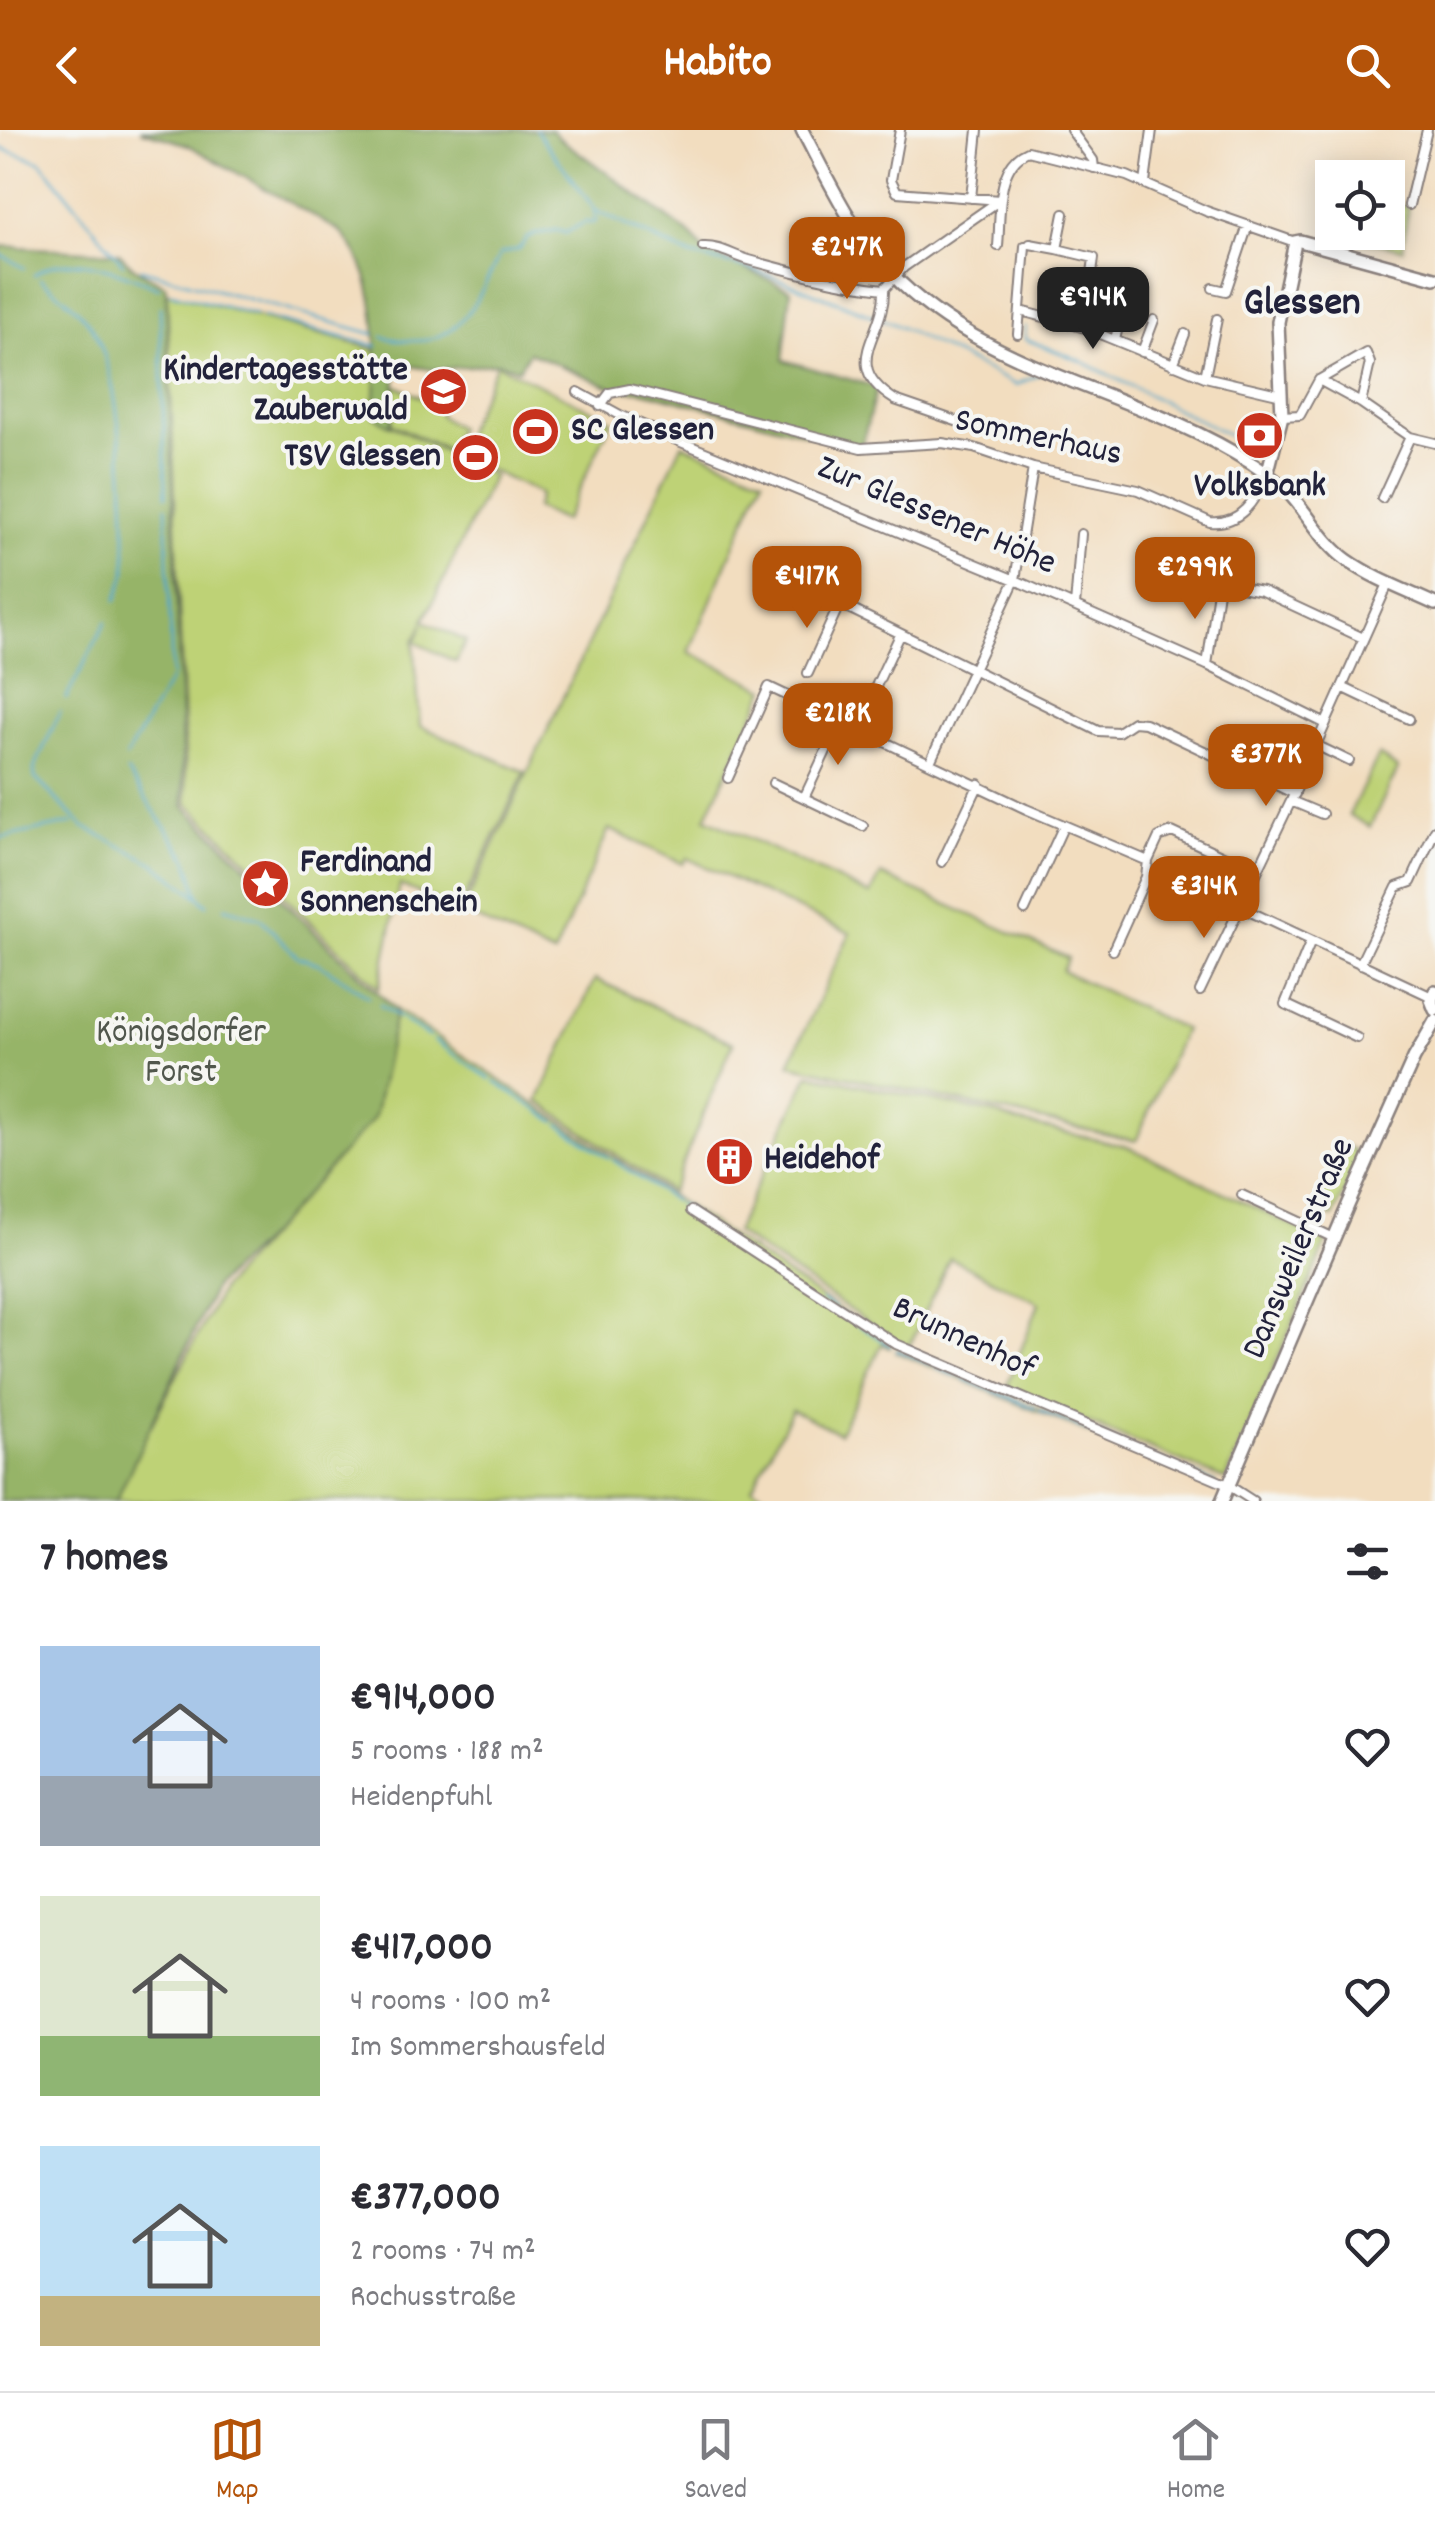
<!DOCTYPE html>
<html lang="en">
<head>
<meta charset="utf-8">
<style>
  :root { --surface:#fff; --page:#f7f7f7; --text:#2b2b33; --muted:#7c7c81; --line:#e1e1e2; --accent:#b45309 }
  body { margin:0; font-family:Dekko,sans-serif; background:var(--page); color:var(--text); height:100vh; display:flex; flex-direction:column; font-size:38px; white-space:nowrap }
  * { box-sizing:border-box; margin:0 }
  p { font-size:32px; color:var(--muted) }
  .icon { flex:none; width:55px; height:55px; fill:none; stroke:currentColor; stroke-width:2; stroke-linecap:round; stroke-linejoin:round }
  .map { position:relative; height:1371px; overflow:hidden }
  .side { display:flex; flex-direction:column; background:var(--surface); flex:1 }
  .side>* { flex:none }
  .controls { position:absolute; left:1315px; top:30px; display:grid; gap:20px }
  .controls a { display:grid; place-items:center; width:90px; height:90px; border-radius:0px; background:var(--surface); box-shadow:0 5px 25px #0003; font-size:50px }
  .price { position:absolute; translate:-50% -85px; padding:0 22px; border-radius:20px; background:var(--accent); color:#fff; font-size:32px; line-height:65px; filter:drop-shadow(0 2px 5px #0008) }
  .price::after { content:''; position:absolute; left:50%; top:60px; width:30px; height:22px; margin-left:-15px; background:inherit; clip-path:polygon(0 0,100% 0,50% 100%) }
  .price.active { background:#222; color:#fff }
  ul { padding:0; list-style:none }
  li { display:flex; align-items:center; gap:30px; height:250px; padding:0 40px }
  li span { display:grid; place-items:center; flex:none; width:280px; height:200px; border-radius:0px; color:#555 }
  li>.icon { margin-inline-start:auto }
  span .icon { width:120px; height:120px; fill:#fffc; stroke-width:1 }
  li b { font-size:42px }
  h2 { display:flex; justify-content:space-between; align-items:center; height:120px; padding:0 40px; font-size:42px }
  header { display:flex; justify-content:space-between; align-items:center; height:130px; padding:0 40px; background:var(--accent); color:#fff; font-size:45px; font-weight:800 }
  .menu { display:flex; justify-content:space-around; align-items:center; height:140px; border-top:2px solid var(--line); background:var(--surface); font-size:28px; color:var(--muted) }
  .menu a { display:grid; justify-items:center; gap:5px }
  .menu .active { color:var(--accent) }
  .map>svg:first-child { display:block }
</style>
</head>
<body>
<header><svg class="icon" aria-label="back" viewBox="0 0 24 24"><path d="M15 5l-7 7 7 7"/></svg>Habito<svg class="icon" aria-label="search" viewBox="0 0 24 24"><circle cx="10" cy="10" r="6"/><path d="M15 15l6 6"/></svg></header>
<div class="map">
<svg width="1435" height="1371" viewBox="0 0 1435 1371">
  <rect width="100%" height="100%" fill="#f6f6f2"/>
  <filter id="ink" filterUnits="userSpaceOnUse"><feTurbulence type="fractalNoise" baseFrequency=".01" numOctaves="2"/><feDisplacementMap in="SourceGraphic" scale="20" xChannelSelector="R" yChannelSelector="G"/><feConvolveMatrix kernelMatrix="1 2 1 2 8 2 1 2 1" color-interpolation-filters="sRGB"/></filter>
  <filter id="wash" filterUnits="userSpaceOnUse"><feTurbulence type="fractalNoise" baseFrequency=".0048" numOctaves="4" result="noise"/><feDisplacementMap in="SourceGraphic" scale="40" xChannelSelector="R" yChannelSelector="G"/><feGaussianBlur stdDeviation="2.25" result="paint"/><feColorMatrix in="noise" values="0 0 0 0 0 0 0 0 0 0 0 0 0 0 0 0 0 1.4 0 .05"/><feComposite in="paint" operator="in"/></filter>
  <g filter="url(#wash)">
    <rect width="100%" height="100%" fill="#f2ddbf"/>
    <path fill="#bed276" stroke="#707a58" stroke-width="2.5" fill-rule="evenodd" d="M1388 71 1408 76 1403 119 1360 110 1361 103 1388 102Z
      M167 162 378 220 374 286 493 346 424 491 466 511 456 532 415 512 423 494 414 511 420 596 525 642 459 780 400 755 379 858 187 673Z
      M497 234 612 290 564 391 535 378 540 364 392 294 395 255 437 275 440 286 458 298 452 309 460 313Z
      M682 314 763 348 689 522 766 559 706 688 870 765 881 745 1068 828 1062 841 1184 899 1136 1011 789 934 850 803 687 728 683 734 609 699 554 825 462 782Z
      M1379 625 1398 639 1370 697 1349 685Z
      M184 676 396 880 891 1215 890 1218 882 1214 839 1303 792 1280 752 1357 777 1371H0ZM321 1047 222 1158 151 1296 215 1156Z
      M595 849 733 913 671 1062 538 971Z
      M809 944 993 983 1017 992 1126 1016 1327 1112 1226 1350 1006 1259 1039 1173 950 1128 909 1217 895 1211 735 1102Z
      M1343 1015 1362 1024 1333 1087 1313 1079Z
      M897 1219 1215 1353 1214 1356 896 1222Z"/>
    <path fill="#96b467" stroke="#5c6b51" stroke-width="2.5" d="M140 0H552L558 7 692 106 703 119 791 160 783 230 877 257 861 318 642 261 618 260 529 222 519 239 498 233 435 240 398 234 391 296 374 286C377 229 384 142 338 100L188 15Z
      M0 116 119 123 133 137 166 156 184 676 396 880 374 988 270 1104 215 1156 116 1371H0Z"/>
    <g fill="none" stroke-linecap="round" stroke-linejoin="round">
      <path stroke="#4da7ca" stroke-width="2.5" d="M536 0 596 81 691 126 753 139 894 194 1016 255 1040 244
        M0 18 41 32 123 134
        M0 124 24 138
        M141 139 374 204
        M34 145C70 117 123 144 159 158
        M40 149C58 162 78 177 91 196 124 249 124 364 126 427V443L116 471
        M171 163 256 185
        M160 177 166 366
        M263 187 377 216
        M1025 196V209L1079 230 1259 320
        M383 207C455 225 473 180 500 124L519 119 527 108 537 104 556 100 566 103 585 92 592 93 596 91 594 83
        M166 377 172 546
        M66 569 106 492
        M60 582 34 639 35 648 84 697 154 733 199 767
        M126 627 170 550
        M127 642 187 728 199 767 207 775
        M0 708 73 693
        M225 777 260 788 298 827 320 834 369 867
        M380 875 429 907
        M433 910 490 949
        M495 952 556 992
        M560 995 609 1028
        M613 1030 674 1071
        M678 1074 689 1082
        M822 1171 834 1178
        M840 1183 891 1216
        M897 1220 930 1234
        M937 1238 958 1246
        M963 1248 1035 1278
        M1040 1281 1091 1302
        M1097 1305 1129 1318
        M1136 1321 1215 1354
        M1238 1366 1245 1371"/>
    </g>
  </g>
  <g filter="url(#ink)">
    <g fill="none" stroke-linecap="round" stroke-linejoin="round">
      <defs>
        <path id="street" d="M900 0 891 50 897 62 1000 70
          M1071 0 1093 30 1094 38
          M1145 53 1152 0
          M971 68 978 0
          M1409 75 1427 0
          M1064 84 1057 119 1094 128 1085 198
          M1030 114 1057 119
          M998 116C1001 85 995 35 1028 21L1127 46 1206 81 1295 112
          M703 117C720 116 733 126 749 130 793 142 838 154 884 159
          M1213 158 1226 161 1248 95
          M1021 181 1085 198 1205 247 1282 265
          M1052 187 1054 161
          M1018 204 1025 116
          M1115 210 1123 175
          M1142 222 1154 190
          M1173 235 1185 204
          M1205 247 1217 189
          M1319 250 1366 223 1370 233 1361 273
          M578 262 620 285 681 312 1015 450 1207 535 1324 593
          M600 276 610 263 630 259 861 318 942 313 974 318 1033 338 1138 360 1210 392C1241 395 1255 370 1267 345
          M1282 286 1300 285 1319 250 1361 273 1410 307 1435 313
          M982 300 895 270C837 233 886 206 884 159L904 137 1000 70
          M1382 368 1410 307
          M1170 444 1262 461 1363 508
          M812 460 1098 601 1118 602 1133 592 1145 593 1295 664
          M1075 476 1081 404
          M1207 535 1219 454
          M808 543 839 475
          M1342 557 1409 589
          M869 571 900 505
          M1316 615 1349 631
          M930 632 1015 450 1033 338
          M728 648 769 557 1026 679 1148 731 1159 707 1172 702 1255 741
          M773 653 863 696
          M804 668 840 591
          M1291 671 1322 684
          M942 732 979 654
          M1240 777 1432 867
          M1025 780 1064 695
          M1311 811 1285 874 1357 908
          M1113 820 1146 747 1148 731
          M1360 834 1397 757 1411 752 1435 700
          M1200 861 1291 671 1388 454
          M1242 1065 1334 1108
          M691 1081 896 1214 1228 1355 1253 1371"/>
        <path id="secondary" d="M802 0C828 49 852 102 890 142 985 243 1138 260 1251 333 1263 341 1277 350 1287 361 1308 383 1322 412 1347 430 1374 449 1405 460 1435 474
          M1267 345 1282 286 1278 192 1295 112 1300 111 1435 148
          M1435 861 1431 870 1435 880
          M1222 1371 1349 1073 1414 928 1435 891"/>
      </defs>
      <use href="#street" stroke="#8a807d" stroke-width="12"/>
      <use href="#secondary" stroke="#8a807d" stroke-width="16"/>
      <use href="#street" stroke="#fff" stroke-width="8"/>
      <use href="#secondary" stroke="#fff" stroke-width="11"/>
    </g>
  </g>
  <defs>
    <symbol id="school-disc" viewBox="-11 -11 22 22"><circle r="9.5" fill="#c8321e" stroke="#f6f6f2"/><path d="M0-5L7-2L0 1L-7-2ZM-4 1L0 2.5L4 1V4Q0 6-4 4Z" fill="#fff"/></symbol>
    <symbol id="stadium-disc" viewBox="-11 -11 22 22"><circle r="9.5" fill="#c8321e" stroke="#f6f6f2"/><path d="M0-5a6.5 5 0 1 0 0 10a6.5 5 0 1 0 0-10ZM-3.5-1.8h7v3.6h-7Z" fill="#fff"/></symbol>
    <symbol id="bank-disc" viewBox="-11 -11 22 22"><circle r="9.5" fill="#c8321e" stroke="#f6f6f2"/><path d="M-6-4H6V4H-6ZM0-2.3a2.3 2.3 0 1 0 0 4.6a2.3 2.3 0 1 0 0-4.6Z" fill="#fff"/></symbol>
    <symbol id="sight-disc" viewBox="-11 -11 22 22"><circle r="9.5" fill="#c8321e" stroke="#f6f6f2"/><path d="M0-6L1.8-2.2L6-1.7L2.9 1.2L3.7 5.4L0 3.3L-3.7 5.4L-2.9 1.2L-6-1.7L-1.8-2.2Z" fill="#fff"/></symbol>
    <symbol id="building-disc" viewBox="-11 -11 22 22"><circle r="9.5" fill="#c8321e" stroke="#f6f6f2"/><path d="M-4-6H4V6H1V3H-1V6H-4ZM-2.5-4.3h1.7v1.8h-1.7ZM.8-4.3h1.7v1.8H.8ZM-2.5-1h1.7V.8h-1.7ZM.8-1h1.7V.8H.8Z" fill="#fff"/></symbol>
  </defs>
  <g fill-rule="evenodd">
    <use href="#school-disc" x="416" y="234" width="55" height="55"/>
    <use href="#stadium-disc" x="508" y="274" width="55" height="55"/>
    <use href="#bank-disc" x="1232" y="278" width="55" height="55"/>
    <use href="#stadium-disc" x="448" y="300" width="55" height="55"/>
    <use href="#sight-disc" x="238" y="726" width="55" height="55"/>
    <use href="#building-disc" x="702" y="1004" width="55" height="55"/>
  </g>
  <g text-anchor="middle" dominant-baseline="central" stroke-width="8" stroke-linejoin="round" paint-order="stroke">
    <g font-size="35" font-weight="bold" fill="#22223b" stroke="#f6f6f2" text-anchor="start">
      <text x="408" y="242" text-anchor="end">Kindertagesstätte<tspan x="408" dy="40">Zauberwald</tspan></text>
      <text x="571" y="302">SC Glessen</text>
      <text x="441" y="328" text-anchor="end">TSV Glessen</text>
      <text x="1260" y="358" text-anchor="middle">Volksbank</text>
      <text x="300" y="734">Ferdinand<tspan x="300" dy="40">Sonnenschein</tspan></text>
      <text x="764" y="1031">Heidehof</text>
    </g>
    <g font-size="35" fill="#22223b" stroke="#f6f6f2">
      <text transform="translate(1038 309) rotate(12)">Sommerhaus</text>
      <text transform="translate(936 387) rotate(23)">Zur Glessener Höhe</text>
      <text transform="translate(1300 1119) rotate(-67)">Dansweilerstraße</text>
      <text transform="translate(963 1210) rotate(25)">Brunnenhof</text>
    </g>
    <g font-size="35" fill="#51574d" stroke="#f6f6f2">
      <text x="181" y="904">Königsdorfer<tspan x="181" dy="40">Forst</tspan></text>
    </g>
    <g font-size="40" font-weight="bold" fill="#22223b" stroke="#f6f6f2">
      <text x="1302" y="175">Glessen</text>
    </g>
  </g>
</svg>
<div class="controls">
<a><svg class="icon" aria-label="locate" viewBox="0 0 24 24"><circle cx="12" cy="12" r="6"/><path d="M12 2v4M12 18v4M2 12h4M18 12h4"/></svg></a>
</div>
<b class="price" style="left:847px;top:172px">€247K</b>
<b class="price active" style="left:1093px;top:222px">€914K</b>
<b class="price" style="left:1195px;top:492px">€299K</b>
<b class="price" style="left:807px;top:501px">€417K</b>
<b class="price" style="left:838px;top:638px">€218K</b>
<b class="price" style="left:1266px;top:679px">€377K</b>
<b class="price" style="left:1204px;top:811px">€314K</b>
</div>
<section class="side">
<h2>7 homes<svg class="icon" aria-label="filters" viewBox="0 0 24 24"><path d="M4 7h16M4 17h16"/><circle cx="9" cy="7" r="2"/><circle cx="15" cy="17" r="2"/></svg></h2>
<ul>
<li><span style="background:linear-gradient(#a9c7e8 65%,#9aa5b1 0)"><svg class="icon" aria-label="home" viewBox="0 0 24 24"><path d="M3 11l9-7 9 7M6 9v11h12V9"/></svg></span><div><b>€914,000</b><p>5 rooms · 188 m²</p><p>Heidenpfuhl</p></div><svg class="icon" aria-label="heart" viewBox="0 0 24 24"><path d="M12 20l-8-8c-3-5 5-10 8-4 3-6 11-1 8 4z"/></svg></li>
<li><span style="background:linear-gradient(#dfe7d0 70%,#8fb573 0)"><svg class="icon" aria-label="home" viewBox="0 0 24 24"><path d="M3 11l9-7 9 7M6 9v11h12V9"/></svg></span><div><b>€417,000</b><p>4 rooms · 100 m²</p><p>Im Sommershausfeld</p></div><svg class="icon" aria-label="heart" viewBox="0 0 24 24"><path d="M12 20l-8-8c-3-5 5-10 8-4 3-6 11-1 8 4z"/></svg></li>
<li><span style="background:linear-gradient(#bfe0f5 75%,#c2b280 0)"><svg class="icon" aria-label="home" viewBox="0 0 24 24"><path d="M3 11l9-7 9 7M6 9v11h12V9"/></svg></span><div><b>€377,000</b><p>2 rooms · 74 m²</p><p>Rochusstraße</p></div><svg class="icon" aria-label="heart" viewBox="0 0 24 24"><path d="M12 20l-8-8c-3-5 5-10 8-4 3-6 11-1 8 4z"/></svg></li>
</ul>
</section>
<nav class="menu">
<a class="active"><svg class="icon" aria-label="map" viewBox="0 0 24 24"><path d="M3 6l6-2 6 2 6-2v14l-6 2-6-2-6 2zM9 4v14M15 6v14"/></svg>Map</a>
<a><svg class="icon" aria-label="saved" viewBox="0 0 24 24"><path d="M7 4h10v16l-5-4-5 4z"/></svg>Saved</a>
<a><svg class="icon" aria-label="home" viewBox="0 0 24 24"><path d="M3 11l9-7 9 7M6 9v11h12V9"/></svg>Home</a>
</nav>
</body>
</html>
